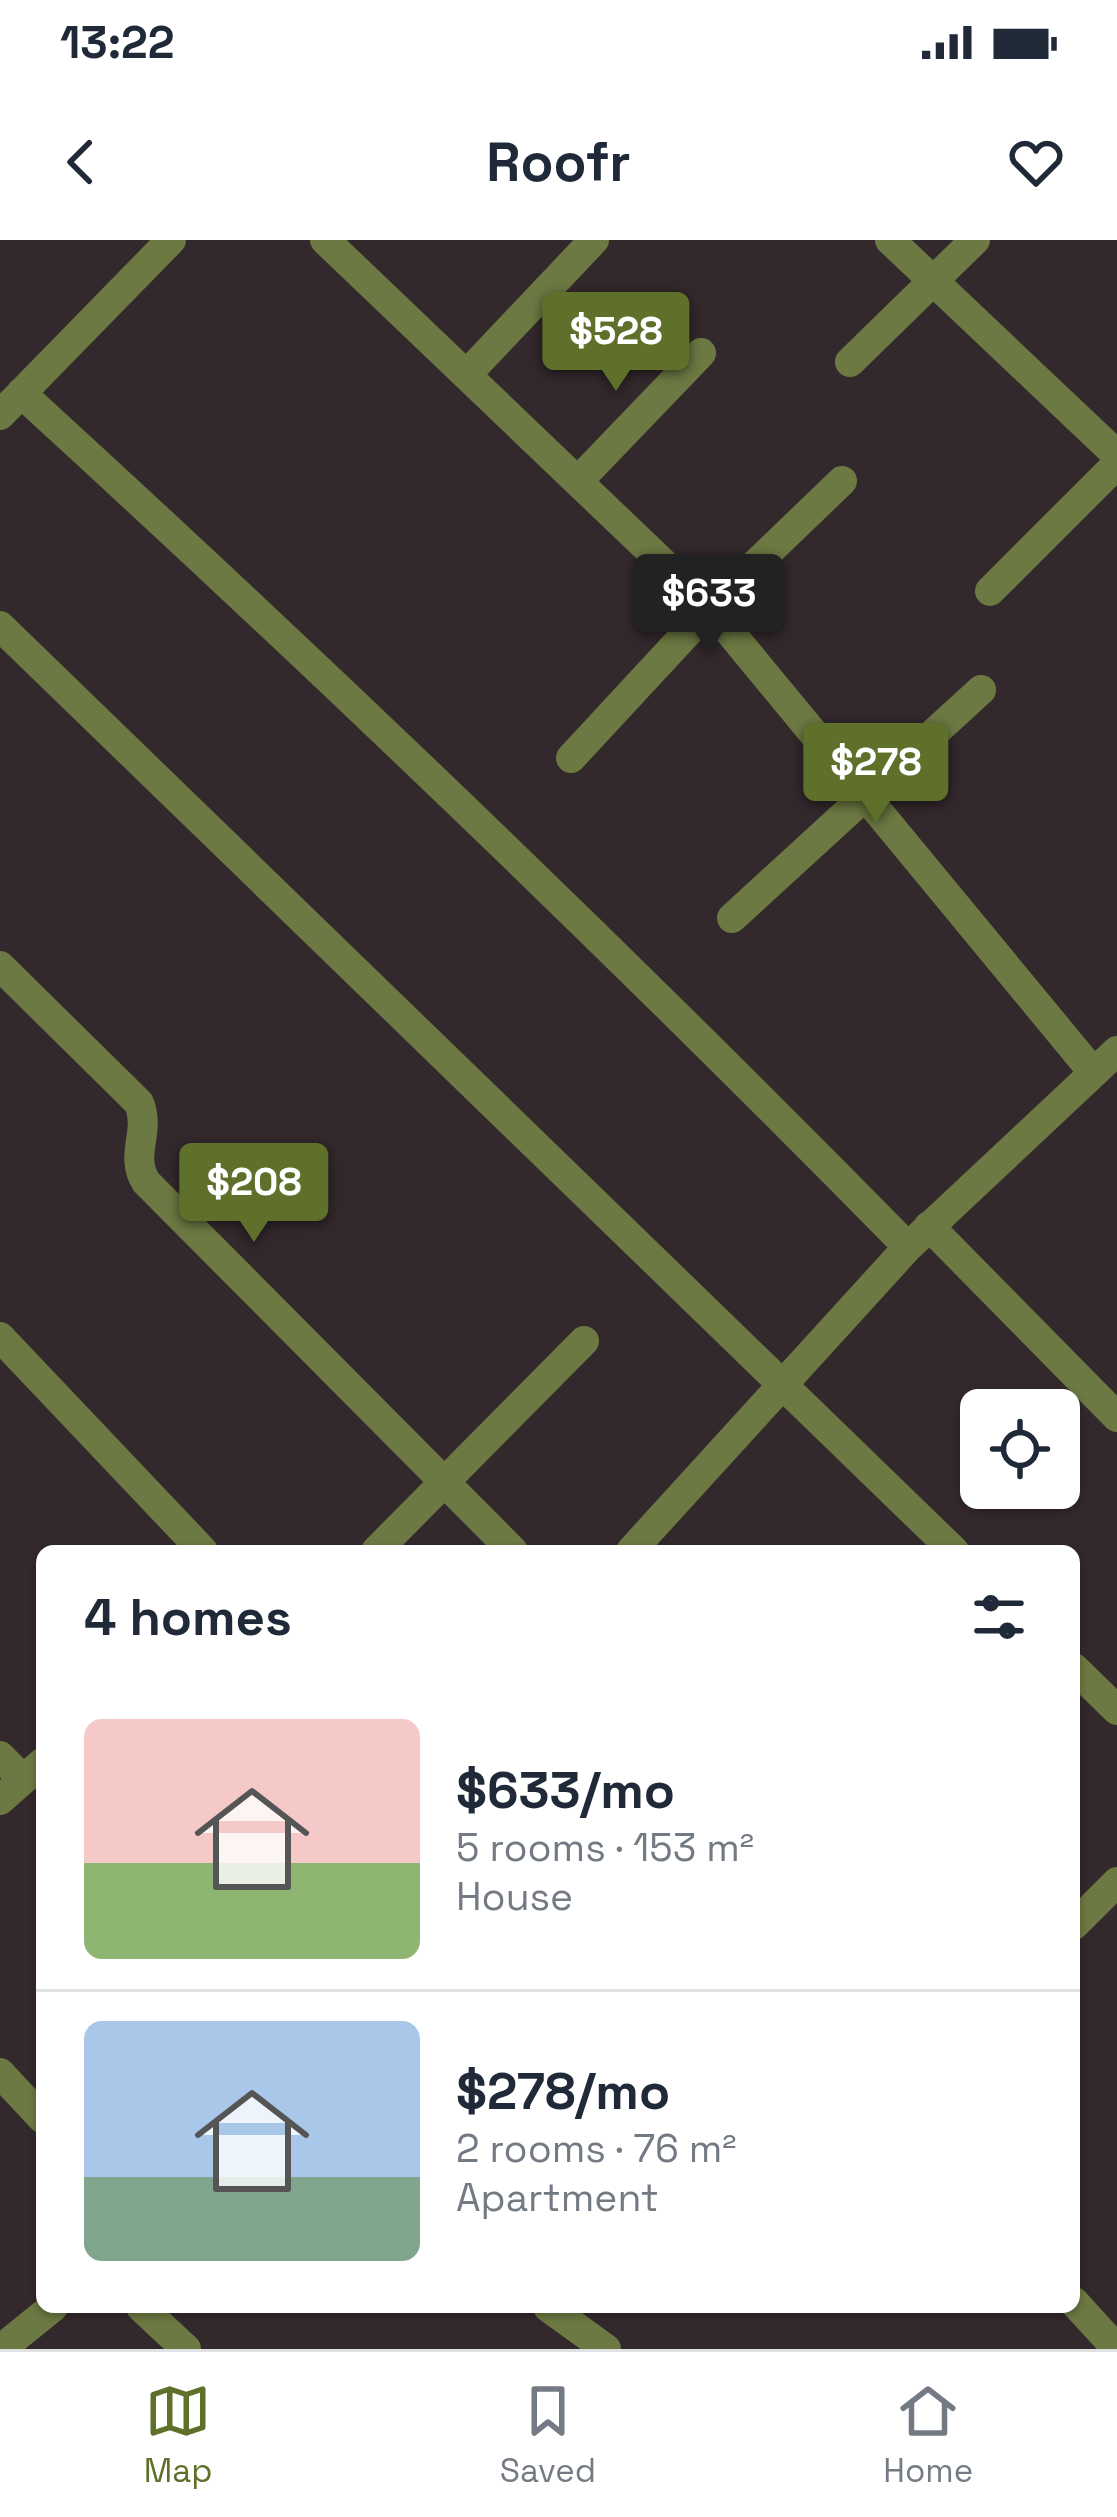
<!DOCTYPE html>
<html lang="en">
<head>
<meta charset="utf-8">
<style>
  :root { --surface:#fff; --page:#f2f2f3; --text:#1f2937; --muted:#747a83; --line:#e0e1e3; --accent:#5e7029 }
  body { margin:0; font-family:"Space Grotesk",sans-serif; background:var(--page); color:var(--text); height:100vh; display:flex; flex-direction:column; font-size:45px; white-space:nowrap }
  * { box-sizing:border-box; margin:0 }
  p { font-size:39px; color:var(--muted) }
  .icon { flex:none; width:66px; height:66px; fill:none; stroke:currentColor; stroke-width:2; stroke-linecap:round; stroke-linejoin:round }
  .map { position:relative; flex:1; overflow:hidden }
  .panel { position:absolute; left:36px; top:1305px; width:1044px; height:768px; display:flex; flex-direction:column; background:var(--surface); border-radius:18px; box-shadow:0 3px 9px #0004 }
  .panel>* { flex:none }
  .fabs { position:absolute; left:960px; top:1149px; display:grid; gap:24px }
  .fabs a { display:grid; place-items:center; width:120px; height:120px; border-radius:18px; background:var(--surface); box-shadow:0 3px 9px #0004; font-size:60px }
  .price { position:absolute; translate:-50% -102px; padding:0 27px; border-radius:12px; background:var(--accent); color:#fff; font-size:39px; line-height:78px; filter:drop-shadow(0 3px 6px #0008) }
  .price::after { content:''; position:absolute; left:50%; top:72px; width:36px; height:27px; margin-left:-18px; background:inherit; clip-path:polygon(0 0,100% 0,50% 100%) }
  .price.active { background:#222; color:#fff }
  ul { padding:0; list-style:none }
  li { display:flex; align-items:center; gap:36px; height:300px; padding:0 48px }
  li+li { border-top:3px solid var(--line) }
  li span { display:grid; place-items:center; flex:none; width:336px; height:240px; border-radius:18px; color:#555 }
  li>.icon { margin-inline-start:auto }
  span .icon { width:144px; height:144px; fill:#fffc; stroke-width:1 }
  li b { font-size:51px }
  h2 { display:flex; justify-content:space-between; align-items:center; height:144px; padding:0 48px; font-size:51px }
  .status { display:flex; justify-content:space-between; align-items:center; height:84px; padding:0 60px; background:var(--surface); direction:ltr }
  .status svg { height:33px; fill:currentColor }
  header { display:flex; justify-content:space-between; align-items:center; height:156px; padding:0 48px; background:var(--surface); font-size:54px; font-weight:600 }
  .tabs { display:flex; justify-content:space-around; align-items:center; height:168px; border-top:3px solid var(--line); background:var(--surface); font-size:33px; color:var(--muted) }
  .tabs a { display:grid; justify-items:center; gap:6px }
  .tabs .active { color:var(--accent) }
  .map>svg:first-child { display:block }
</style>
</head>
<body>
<div class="status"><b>13:22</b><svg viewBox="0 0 49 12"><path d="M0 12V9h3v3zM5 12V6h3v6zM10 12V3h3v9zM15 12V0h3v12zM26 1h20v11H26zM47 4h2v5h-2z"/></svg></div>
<header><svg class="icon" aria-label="back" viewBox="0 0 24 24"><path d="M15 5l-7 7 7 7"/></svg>Roofr<svg class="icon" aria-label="heart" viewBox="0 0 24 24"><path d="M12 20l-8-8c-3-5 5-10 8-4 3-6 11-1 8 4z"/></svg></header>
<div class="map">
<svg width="1117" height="2109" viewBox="0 0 1117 2109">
  <rect width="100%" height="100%" fill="#33282c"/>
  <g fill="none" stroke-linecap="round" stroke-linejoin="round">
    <path stroke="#6c7942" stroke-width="30" d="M325 0 710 368 1093 832
      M890 0 1117 215
      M850 122 975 0
      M468 133 594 0
      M21 153C325 431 620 714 908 1007
      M0 175 171 0
      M579 240 701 113
      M990 351 1117 224
      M0 386 954 1311
      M571 518 710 368 842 241
      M732 678 981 450
      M0 726 139 863C151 892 129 915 146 942L513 1311
      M929 986 1117 1177
      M0 1097 203 1311
      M376 1311 584 1101
      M631 1311 908 1007 1117 811
      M1074 1428 1117 1470
      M0 1516 23 1539
      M0 1560 42 1523
      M1074 1685 1117 1642
      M0 1833 42 1878
      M1074 2062 1117 2109
      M141 2067 186 2109
      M548 2067 606 2109
      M1 2109 53 2067"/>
  </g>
</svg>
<div class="fabs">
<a><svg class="icon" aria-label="locate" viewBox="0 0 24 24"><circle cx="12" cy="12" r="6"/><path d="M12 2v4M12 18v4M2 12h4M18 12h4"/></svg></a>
</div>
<b class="price" style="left:616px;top:154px">$528</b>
<b class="price active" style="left:709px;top:416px">$633</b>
<b class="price" style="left:876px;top:585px">$278</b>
<b class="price" style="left:254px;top:1005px">$208</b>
<section class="panel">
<h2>4 homes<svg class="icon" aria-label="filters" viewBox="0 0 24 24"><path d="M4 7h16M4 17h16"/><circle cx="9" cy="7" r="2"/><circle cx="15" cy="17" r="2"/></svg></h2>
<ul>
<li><span style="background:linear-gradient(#f6c9c9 60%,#8fb573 0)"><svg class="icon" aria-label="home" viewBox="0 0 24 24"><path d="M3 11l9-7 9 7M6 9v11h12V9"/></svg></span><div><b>$633/mo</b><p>5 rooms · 153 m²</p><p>House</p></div></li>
<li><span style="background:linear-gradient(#a9c7e8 65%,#7fa58c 0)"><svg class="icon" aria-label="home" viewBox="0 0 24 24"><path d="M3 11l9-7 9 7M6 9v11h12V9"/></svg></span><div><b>$278/mo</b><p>2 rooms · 76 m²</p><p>Apartment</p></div></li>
</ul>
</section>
</div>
<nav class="tabs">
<a class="active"><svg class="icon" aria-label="map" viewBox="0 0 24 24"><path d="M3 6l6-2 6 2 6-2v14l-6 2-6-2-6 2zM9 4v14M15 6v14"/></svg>Map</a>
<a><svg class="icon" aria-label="saved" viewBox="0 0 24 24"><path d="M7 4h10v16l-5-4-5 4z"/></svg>Saved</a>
<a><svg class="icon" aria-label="home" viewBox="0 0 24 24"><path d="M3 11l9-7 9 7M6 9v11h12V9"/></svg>Home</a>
</nav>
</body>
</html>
